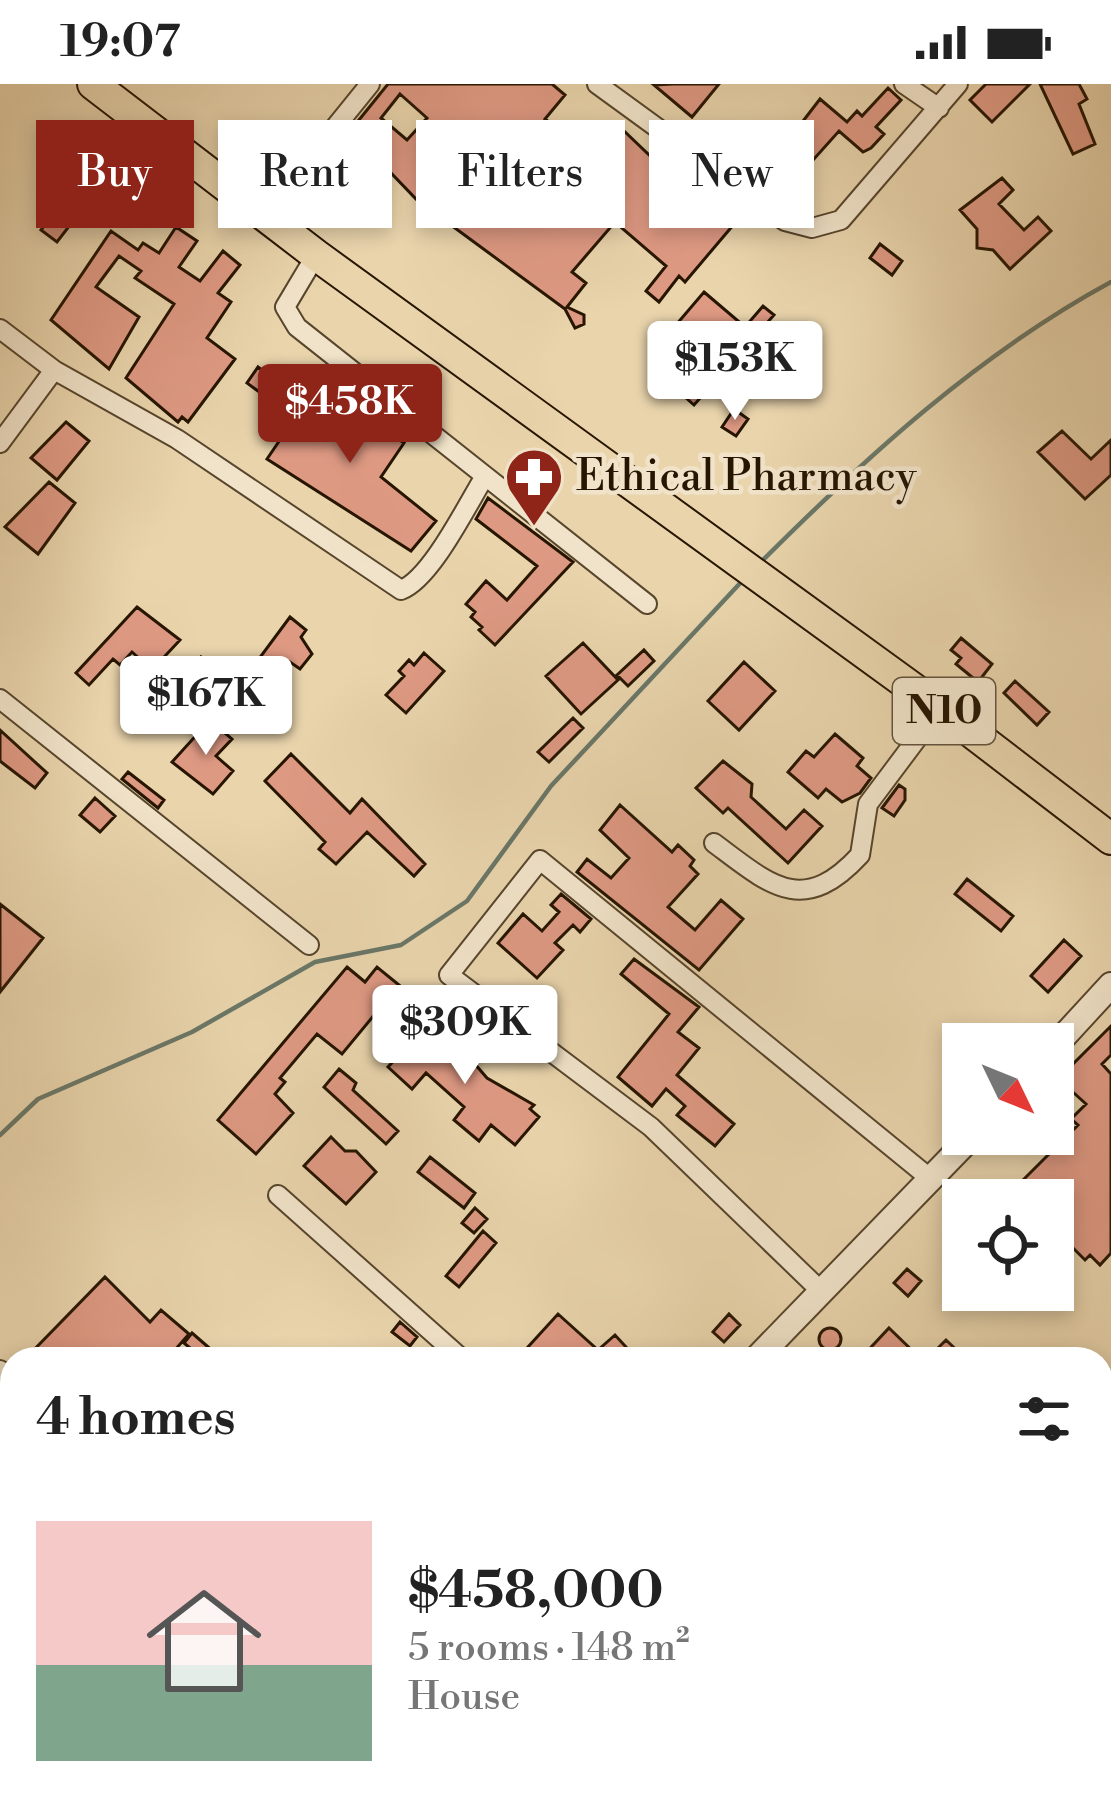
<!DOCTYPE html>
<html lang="en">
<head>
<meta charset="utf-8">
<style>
  :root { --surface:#fff; --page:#f2f2f2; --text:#222; --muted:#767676; --line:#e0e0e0; --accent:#8f2418 }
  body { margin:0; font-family:"Libre Bodoni",serif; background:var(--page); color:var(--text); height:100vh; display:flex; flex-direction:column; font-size:45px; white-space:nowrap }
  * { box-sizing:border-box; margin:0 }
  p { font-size:39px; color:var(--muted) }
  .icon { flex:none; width:66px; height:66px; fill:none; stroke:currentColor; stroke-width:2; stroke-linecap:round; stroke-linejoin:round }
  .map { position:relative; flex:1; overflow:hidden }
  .sheet { position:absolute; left:0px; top:1263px; width:1113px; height:471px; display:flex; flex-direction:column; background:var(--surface); border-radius:36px 36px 0 0; box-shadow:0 6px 18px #0003 }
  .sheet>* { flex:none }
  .hud { position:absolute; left:36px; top:36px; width:1041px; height:108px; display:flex; gap:24px }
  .needle { width:78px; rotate:133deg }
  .controls { position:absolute; left:942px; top:939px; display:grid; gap:24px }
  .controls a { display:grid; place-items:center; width:132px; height:132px; border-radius:0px; background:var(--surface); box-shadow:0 6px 18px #0003; font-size:60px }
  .price { position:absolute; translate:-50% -102px; padding:0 27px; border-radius:12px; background:#fff; color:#222; font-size:39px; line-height:78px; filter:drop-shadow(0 3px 6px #0008) }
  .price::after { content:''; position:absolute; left:50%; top:72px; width:36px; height:27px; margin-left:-18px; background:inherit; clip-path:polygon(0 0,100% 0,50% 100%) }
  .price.current { background:var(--accent); color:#fff }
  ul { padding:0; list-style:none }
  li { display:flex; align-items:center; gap:36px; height:300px; padding:0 36px }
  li+li { border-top:3px solid var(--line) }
  li span { display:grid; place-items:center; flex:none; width:336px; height:240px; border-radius:0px; color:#555 }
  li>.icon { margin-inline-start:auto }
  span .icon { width:144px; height:144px; fill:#fffc; stroke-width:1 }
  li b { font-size:51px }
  h2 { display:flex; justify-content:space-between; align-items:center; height:144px; padding:0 36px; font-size:51px }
  .tag { padding:0 42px; border-radius:0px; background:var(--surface); box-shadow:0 6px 18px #0003; font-size:42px; line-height:108px }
  .tag.current { background:var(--accent); color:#fff }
  .status { display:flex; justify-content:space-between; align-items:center; height:84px; padding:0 60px; background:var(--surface); direction:ltr }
  .status svg { height:33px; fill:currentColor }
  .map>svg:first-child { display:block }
</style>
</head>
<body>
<div class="status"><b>19:07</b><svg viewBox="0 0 49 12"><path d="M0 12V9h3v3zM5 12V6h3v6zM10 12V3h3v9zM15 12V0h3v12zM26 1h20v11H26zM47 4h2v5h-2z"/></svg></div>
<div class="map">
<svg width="1111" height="1732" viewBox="0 0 1111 1732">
  <rect width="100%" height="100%" fill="#e9d4ac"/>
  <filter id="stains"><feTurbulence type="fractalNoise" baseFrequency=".00167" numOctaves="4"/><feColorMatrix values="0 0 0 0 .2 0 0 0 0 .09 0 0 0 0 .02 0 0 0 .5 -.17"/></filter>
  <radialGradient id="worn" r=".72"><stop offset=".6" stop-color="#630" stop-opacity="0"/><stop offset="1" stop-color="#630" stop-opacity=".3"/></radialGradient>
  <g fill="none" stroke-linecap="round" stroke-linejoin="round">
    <path stroke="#6a7767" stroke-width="4.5" d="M761 478C866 373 980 269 1111 198
      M0 1051 38 1015 192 948 315 878 401 861 467 817 551 702 744 495"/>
  </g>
  <path fill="#de9983" stroke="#261501" stroke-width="3" fill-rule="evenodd" d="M388 0H552L565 11 545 35 585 65 603 40 618 51 622 45 667 88 676 78 686 81 740 133 685 198 679 192 659 218 646 207 666 182 615 138 572 188 586 199 567 223 584 231V240L575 244 565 225 417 116 390 88 386 92 346 52ZM400 10 427 34 407 56 381 34Z
    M673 0H719L692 33 654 1Z
    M986 0H1030L992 38 970 16Z
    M1040 0H1079L1087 15 1079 20 1095 60 1073 70Z
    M888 4 901 16 876 43 884 50 871 64 863 68 839 47 814 75 790 54 820 15 847 38 857 27 862 32Z
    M1002 94 1013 106 999 120 1024 146 1038 133 1051 147 1010 185 993 166 977 164V145L960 126Z
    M64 116 80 128 57 158 41 146Z
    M176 143 197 157 179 183 200 197 223 167 240 181 218 209 231 218 207 254 235 275 188 338 182 333 178 338 126 294 174 220 135 194 141 187 119 172 96 203 139 233 109 285 51 236 111 147 138 166 143 159 159 169Z
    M880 160 902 177 892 191 870 174Z
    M704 208 745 243 763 222 774 231 694 321 677 306 704 276 677 253 681 247 675 242Z
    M258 283 284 303 273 318 247 299Z
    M318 300 404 359 381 393 436 437 411 467 267 375Z
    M734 325 748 335 736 352 722 343Z
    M66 338 89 357 57 396 31 374Z
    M1062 347 1091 375 1111 356V391L1085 415 1038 368Z
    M49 398 75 419 38 470 5 443Z
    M488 414 573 478 495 561 479 546 482 543 471 533 475 528 466 520 486 497 507 516 537 482 476 435Z
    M137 523 180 556 152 586 132 568 120 581 113 575 89 601 76 589Z
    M290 533 306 546 301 553 312 570 300 585 290 578 275 598 285 607 271 623 241 599Z
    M961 554 992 580 978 598 956 580 961 574 951 566Z
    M583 559 618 596 581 630 546 592Z
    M644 566 654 577 628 602 617 591Z
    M424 569 444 587 406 629 386 611 404 592 399 587 409 576 414 581Z
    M201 573 221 592 205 609 188 587Z
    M744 578 775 607 739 646 708 617Z
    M145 597 158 608 136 632 126 618Z
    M1015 597 1049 628 1037 641 1004 609Z
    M573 634 583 644 549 678 538 668Z
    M210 636 232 655 216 672 233 687 213 710 172 678Z
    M0 646 47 689 35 704 0 677Z
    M835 650 863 674 857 682 871 694 860 709 842 718 826 705 818 714 788 688 806 667 814 673Z
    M291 670 350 729 362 715 425 780 414 792 367 748 336 780 319 765 325 758 265 697Z
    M723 677 752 700 751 713 786 745 804 726 822 742 788 779 728 724 723 729 696 704Z
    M128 688 164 716 158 724 122 695Z
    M899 701 905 705V716L894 732 882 724Z
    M95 714 115 732 100 748 80 731Z
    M620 721 672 768 678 761 694 776 690 782 698 790 668 823 695 846 721 816 743 835 699 886 577 788 587 775 611 794 629 774 600 746Z
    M967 795 1013 832 1001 847 955 810Z
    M561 810 591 835 580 848 573 841 555 859 563 866 537 894 498 859 523 830 542 847 559 828 551 821Z
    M0 820 43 854 0 908Z
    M1064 856 1081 872 1048 908 1031 892Z
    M634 875 699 923 678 948 699 964 677 991 734 1040 715 1062 677 1031 685 1022 666 1005 652 1022 618 993 669 930 621 890Z
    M347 883 365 898 377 883 399 901 342 970 317 950 280 994 285 998 275 1010 293 1029 256 1070 218 1036Z
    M426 942 451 964 456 958 487 994 534 1021 530 1025 539 1033 515 1061 491 1041 479 1057 454 1036 464 1023 426 989 412 1005 388 983Z
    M1111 942V971L1102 980 1111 990V1169L1100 1181 1090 1171 1085 1176 1053 1144V1116H1025L1014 1105 1078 1041 1071 1035 1086 1020 1064 1000 1072 991 1067 986Z
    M339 985 356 999 353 1006 398 1047 386 1060 324 1003Z
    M331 1053 345 1067H356L376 1088 346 1120 304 1082Z
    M430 1073 475 1109 464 1124 418 1088Z
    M475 1124 487 1135 474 1149 462 1139Z
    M483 1147 496 1159 459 1203 446 1192Z
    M907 1185 921 1197 908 1212 894 1199Z
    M105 1193 150 1238 161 1226 189 1250 167 1275H25Z
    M558 1230 598 1266 615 1251 637 1275H517Z
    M729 1230 740 1241 724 1258 713 1248Z
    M400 1238 417 1253 410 1262 392 1248Z
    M819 1255a11 11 0 1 1 22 0a11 11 0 1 1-22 0Z
    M889 1244 921 1275H860Z
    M192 1249 222 1275H203L184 1259Z
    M946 1256 966 1275H927Z"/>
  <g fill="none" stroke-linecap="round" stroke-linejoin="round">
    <defs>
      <path id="minor" d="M597 0 785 137 812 144 841 136 958 0
        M904 0 939 24
        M265 130 370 0
        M316 171 285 223 297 243 647 520
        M0 245 54 286 0 359
        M54 286 177 355 401 506C431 495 467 421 485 392
        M0 615 309 861
        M714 759C770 801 803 833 860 771L868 720 940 624
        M278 1111 462 1275
        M822 1208 651 1043 449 891 540 776 932 1096
        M0 1286 12 1296
        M1101 1431 1111 1423
        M0 1509 12 1490
        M0 1616 12 1626
        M124 1722 136 1732
        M605 1722 612 1732
        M994 1722 1003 1732
        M762 1732 777 1722"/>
      <path id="tertiary" d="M1053 964 1111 901
        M756 1275 974 1050
        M332 1732 341 1722"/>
      <path id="trunk" d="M93 0 316 171 940 624 1111 755"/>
    </defs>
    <use href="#minor" stroke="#57452c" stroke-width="22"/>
    <use href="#tertiary" stroke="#57452c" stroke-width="28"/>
    <use href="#trunk" stroke="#261501" stroke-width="34"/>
    <use href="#minor" stroke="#f1e3c9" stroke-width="18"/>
    <use href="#tertiary" stroke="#f1e3c9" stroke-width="24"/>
    <use href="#trunk" stroke="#e9d4ac" stroke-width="30"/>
  </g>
  <defs>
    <symbol id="pharmacy-pin" viewBox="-11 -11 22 30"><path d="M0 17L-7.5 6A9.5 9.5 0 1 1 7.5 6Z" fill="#8f2418" stroke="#f1e3c9"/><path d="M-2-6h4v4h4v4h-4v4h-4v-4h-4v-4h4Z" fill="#fff"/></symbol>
  </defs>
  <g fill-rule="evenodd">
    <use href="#pharmacy-pin" x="501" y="360" width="66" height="90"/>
  </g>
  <g text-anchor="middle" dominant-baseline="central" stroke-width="9" stroke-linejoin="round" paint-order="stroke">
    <rect fill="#f1e3c9" stroke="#63533d" stroke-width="3" x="893" y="594" width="102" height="66" rx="9"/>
    <g font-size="39" font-weight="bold" fill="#261501">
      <text x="944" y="627">N10</text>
    </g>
    <g font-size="42" fill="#261501" stroke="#f1e3c9" text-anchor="start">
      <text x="576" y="393">Ethical Pharmacy</text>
    </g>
  </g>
  <rect width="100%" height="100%" filter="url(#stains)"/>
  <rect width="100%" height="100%" fill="url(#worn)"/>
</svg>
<div class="controls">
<a><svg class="needle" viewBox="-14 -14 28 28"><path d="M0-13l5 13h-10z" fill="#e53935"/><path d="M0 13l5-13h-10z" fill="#767676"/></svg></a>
<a><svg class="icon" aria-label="locate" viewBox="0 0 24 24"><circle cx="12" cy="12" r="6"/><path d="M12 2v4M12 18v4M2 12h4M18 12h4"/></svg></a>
</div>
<b class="price" style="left:735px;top:339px">$153K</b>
<b class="price current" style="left:350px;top:382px">$458K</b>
<b class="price" style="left:206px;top:674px">$167K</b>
<b class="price" style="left:465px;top:1003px">$309K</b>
<div class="hud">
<a class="tag current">Buy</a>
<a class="tag">Rent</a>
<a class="tag">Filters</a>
<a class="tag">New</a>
</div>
<section class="sheet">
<h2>4 homes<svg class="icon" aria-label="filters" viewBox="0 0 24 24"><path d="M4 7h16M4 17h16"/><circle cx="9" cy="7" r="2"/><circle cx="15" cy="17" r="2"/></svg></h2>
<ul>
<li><span style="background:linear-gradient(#f6c9c9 60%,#7fa58c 0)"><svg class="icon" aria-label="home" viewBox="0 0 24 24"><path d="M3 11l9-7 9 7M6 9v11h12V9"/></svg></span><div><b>$458,000</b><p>5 rooms · 148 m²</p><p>House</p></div></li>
</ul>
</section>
</div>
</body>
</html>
